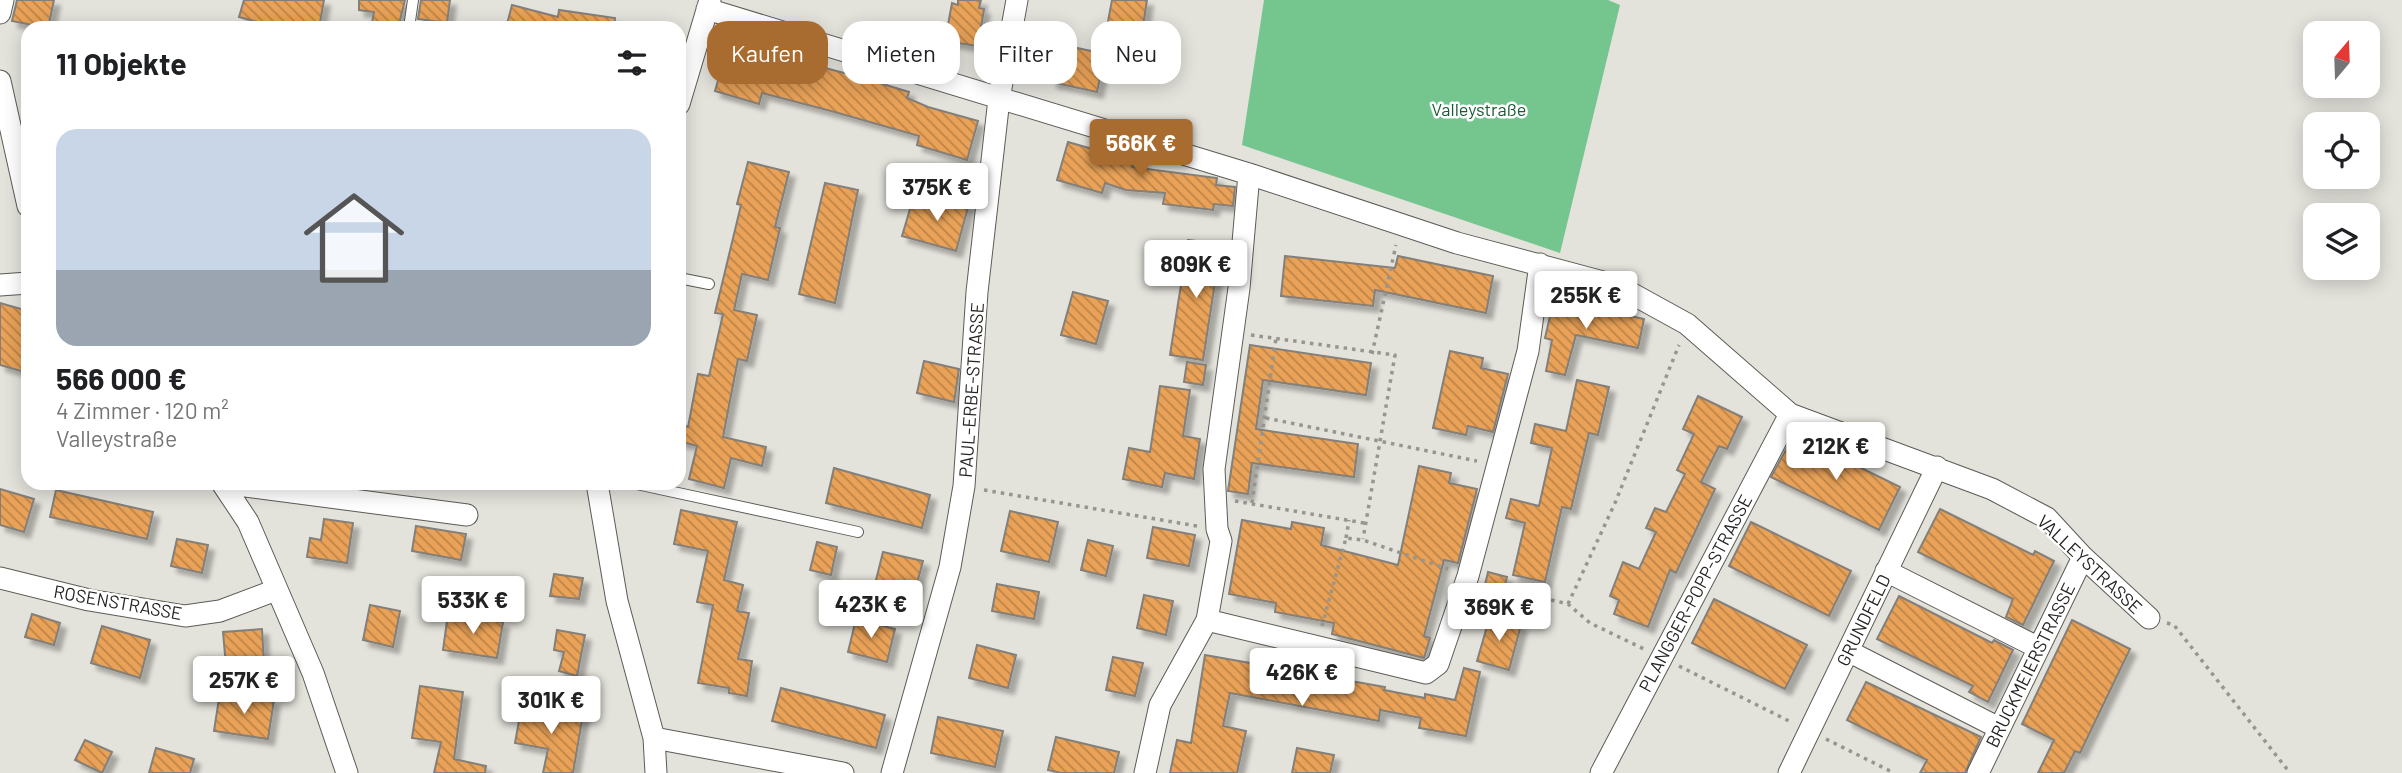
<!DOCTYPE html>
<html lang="de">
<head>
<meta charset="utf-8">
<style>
  :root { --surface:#fff; --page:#f2f2f2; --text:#202124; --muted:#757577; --line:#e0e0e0; --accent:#a96c30 }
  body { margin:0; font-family:Barlow,sans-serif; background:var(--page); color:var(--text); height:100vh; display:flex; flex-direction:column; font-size:26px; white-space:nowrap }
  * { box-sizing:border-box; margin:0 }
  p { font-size:23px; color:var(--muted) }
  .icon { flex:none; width:38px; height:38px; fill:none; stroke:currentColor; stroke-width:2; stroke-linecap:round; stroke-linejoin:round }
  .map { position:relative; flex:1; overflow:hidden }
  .side { position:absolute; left:21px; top:21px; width:665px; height:469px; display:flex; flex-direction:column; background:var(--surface); border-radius:21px; box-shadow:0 4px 18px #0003 }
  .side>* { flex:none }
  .banner { position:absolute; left:707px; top:21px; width:665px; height:63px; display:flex; gap:14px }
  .needle { width:46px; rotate:19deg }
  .buttons { position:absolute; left:2303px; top:21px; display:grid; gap:14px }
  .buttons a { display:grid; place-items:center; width:77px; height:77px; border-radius:14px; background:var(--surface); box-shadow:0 4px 18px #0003; font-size:35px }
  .price { position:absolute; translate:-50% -60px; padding:0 16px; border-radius:7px; background:#fff; color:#222; font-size:23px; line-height:46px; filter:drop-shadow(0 2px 4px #0008) }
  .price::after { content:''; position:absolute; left:50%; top:42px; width:21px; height:16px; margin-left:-10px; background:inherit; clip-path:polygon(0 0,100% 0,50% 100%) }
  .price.on { background:var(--accent); color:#fff }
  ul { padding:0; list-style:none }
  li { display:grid; align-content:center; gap:14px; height:371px; padding:0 35px }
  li+li { border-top:2px solid var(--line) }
  li span { display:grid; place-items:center; height:217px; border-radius:21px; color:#555 }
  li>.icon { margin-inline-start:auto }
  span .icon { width:126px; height:126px; fill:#fffc; stroke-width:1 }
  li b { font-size:30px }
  h2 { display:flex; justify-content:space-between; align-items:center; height:84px; padding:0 35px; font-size:30px }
  .chip { padding:0 24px; border-radius:21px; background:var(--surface); box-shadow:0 4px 18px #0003; font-size:24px; line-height:63px }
  .chip.on { background:var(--accent); color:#fff }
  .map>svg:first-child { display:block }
</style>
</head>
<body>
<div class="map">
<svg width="2402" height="773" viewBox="0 0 2402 773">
  <defs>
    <pattern id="building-back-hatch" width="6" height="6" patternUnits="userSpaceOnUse" patternTransform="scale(1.75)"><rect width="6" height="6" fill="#e9a258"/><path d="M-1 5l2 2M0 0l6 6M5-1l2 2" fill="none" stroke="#bd8448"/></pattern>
    <filter id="shadow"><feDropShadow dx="6" dy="6" stdDeviation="2" flood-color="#0004"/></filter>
  </defs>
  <rect width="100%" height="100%" fill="#e3e2db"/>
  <path fill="#75c58f" d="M1264 0H1608L1620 5 1560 253 1242 145Z"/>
  <path fill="url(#building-back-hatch)" stroke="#837f7a" stroke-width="2" filter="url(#shadow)" d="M17 0H54L48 28 12 21Z
    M244 0H324L319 28H280L239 17Z
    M359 0H405L398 28H371L374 12 359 10Z
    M421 0H450L447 23 418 19Z
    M958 0H981L979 8 984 9 978 46 945 41 952 3 958 5Z
    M1112 0H1147L1142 33 1107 27Z
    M512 5 558 17 559 10 615 18 614 28H506Z
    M1059 44 1105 54 1097 92 1051 82Z
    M726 52 792 71 795 60 863 78 909 92 907 98 928 107 978 121 967 160 917 145 919 136 831 111 762 93 759 104 715 91Z
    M1068 142 1134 161 1132 167 1217 178 1216 185 1235 187 1233 206 1214 204 1213 210 1163 204 1165 193 1126 190 1105 183 1102 193 1057 180Z
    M748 162 789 172 775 227 780 228 768 280 742 274 734 310 757 315 747 361 738 359 723 437 766 447 762 466 731 458 724 488 689 479 697 446 679 441V424L688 427 698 374 709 376 723 314 715 313 741 205 737 204Z
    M825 183 858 190 835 303 799 294Z
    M943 196 969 204 956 251 902 236 913 199 939 207Z
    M1188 240 1221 244 1203 360 1170 355Z
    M1285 256 1395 268 1398 256 1493 276 1486 313 1375 290 1373 306 1281 296Z
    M1073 292 1108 301 1096 344 1061 335Z
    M1554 299 1644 319 1638 348 1576 335 1565 375 1546 371 1552 340 1545 338Z
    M0 303 28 311V373L0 365Z
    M1250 345 1371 363 1366 395 1263 380 1256 429 1358 444 1354 477 1252 463 1248 494 1228 491Z
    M1450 351 1483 358 1481 368 1508 374 1493 432 1468 426 1466 435 1433 428Z
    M924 361 959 369 954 402 917 393Z
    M1187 362 1206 365 1203 385 1184 382Z
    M1577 380 1609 387 1598 435 1589 433 1571 509 1562 507 1545 582 1513 575 1525 523 1506 518 1511 499 1539 506 1552 448 1531 443 1535 424 1566 431Z
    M1160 386 1190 390 1183 436 1200 439 1194 479 1165 473 1162 487 1123 479 1129 448 1150 452Z
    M1698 396 1742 417 1727 449 1719 446 1701 482 1715 489 1676 573 1670 570 1648 627 1614 614 1619 600 1610 596 1623 562 1639 569 1656 532 1646 528 1655 508 1666 512 1685 474 1677 470 1694 434 1683 429Z
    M1794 435 1900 487 1879 530 1771 477Z
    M1419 466 1451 473 1449 483 1477 489 1458 563 1444 560 1424 636 1430 638 1424 658 1332 634 1334 623 1275 612 1276 603 1229 594 1242 520 1291 529 1292 522 1324 528 1321 545 1398 565Z
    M834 468 930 495 922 528 826 503Z
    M0 489 34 499 24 532 0 525Z
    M56 490 153 512 147 539 50 517Z
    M1940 509 2033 555 2035 551 2054 561 2023 625 2006 617 2013 599 1918 552Z
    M681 510 737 522 724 580 743 585 737 611 749 613 738 659 752 661 747 696 729 693V688L698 683 713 605 697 602 708 551 674 544Z
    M1010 511 1058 522 1049 562 1001 551Z
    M324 519 353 523 347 563 307 557 310 538 321 540Z
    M1751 522 1851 571 1829 616 1729 566Z
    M416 526 466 534 461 560 412 551Z
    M1153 527 1195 535 1189 566 1147 558Z
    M177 539 208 545 202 573 171 566Z
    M1088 540 1113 546 1106 576 1081 570Z
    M817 542 837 547 831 575 810 570Z
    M883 552 923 561 914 594 875 584Z
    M1488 572 1507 577 1499 610 1480 606Z
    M554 574 583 578 579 599 550 596Z
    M997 584 1039 592 1034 619 992 611Z
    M1144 595 1173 601 1166 635 1137 628Z
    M1899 596 1992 643 1994 640 2013 650 1988 702 1969 692 1973 686 1877 639Z
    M1714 599 1807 645 1785 689 1692 643Z
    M370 605 400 611 393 647 363 640Z
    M32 614 60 623 54 645 25 637Z
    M448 614 503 622 497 658 443 650Z
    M1490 616 1521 625 1509 670 1477 661Z
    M856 619 895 629 887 662 848 652Z
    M2072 620 2130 649 2080 753 2075 751 2064 773H2038L2054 740 2022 724Z
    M102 626 150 640 140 678 91 663Z
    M262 629 264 663 226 666 223 632Z
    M557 630 585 635 577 676 559 671 564 652 554 650Z
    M977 645 1016 655 1008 688 969 678Z
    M1205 655 1385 687 1384 690 1425 698V694L1455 700 1464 668 1480 672 1466 736 1419 728 1421 718 1380 710 1379 721 1230 693 1223 726 1246 731 1237 773H1170L1177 740 1191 743Z
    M1113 657 1143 663 1135 696 1106 690Z
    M1866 682 1981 737 1965 773H1920L1927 760 1847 720Z
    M420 686 463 692 454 759 486 766 485 773H434L441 742 412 738Z
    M781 688 885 715 876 748 772 721Z
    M220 692 274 700 268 739 214 731Z
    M522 704 583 714 573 773H543L548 749 515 743Z
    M938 717 1003 731 995 767 931 753Z
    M1056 737 1119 752 1114 773H1061L1048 770Z
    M85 740 112 752 102 773 75 760Z
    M156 748 194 759 190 773H149Z
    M1297 748 1334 755 1330 773H1292Z"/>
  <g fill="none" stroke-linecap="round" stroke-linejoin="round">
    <defs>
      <path id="service" d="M409 28 413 0
        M679 278 709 284
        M632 483 858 532"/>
      <path id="minor" d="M707 9 1249 174 1457 243 1618 286 1687 324 1790 414 1992 489 2047 518 2083 557 2149 618
        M0 13 3 0
        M0 81 28 206
        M679 104 710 0
        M0 285 28 283
        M222 483 248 522 313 673 347 773
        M222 483 467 515
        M597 483 617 601 654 738 656 773
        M1886 571 2037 647
        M0 578 89 600 185 616 220 611 276 590
        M1207 620 1426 673 1438 664 1468 576 1528 351 1540 264
        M1848 651 1999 728
        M654 738 843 773
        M892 773 950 567 964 486 977 292 999 99 1017 0
        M1145 773 1160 705 1207 620 1221 541 1217 529 1214 469 1239 288 1249 174
        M1601 773 1790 414
        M1789 773 1937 467
        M1978 773 2083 557"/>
    </defs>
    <use href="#service" stroke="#5c5b56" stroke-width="12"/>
    <use href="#minor" stroke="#5c5b56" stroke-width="23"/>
    <path stroke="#969590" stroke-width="3.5" stroke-dasharray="3.5 5" stroke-linecap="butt" d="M1251 335 1395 355 1363 539
      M1372 354 1396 245
      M1266 418 1477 461
      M984 490 1197 526
      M1235 501 1364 523
      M1252 503 1276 338
      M1346 538 1349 520
      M1485 584 1568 604 1590 623 1644 649
      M1568 604 1615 503 1679 345
      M2167 623 2174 625 2290 773
      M1322 626 1346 538 1363 540 1448 569
      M1679 666 1791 722
      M1826 739 1894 773"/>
    <use href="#service" stroke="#fff" stroke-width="10"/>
    <use href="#minor" stroke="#fff" stroke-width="21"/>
  </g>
  <g text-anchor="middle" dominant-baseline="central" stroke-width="5" stroke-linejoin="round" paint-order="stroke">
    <g font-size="18" fill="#185b34" stroke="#fff">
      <text x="1479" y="109">Valleystraße</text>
    </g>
    <g font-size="18" fill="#252422" stroke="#fff">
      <text transform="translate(971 390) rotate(-86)">PAUL-ERBE-STRASSE</text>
      <text transform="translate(2090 564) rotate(43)">VALLEYSTRASSE</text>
      <text transform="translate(1695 593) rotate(-62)">PLANGGER-POPP-STRASSE</text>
      <text transform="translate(118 602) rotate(10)">ROSENSTRASSE</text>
      <text transform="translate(1863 620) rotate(-64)">GRUNDFELD</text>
      <text transform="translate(2030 665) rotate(-64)">BRUCKMEIERSTRASSE</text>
    </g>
  </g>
</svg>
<div class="buttons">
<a><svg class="needle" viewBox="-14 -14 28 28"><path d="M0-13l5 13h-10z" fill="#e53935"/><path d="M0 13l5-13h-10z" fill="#757577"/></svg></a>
<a><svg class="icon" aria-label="locate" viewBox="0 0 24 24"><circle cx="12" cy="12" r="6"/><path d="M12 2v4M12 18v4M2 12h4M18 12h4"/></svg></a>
<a><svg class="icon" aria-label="layers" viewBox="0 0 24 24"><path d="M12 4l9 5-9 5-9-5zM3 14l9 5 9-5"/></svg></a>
</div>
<b class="price on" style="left:1141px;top:179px">566K €</b>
<b class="price" style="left:937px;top:223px">375K €</b>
<b class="price" style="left:1196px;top:300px">809K €</b>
<b class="price" style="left:1586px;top:331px">255K €</b>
<b class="price" style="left:1836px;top:482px">212K €</b>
<b class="price" style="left:473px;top:636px">533K €</b>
<b class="price" style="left:871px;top:640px">423K €</b>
<b class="price" style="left:1499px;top:643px">369K €</b>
<b class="price" style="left:1302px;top:708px">426K €</b>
<b class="price" style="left:244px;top:716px">257K €</b>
<b class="price" style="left:551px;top:736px">301K €</b>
<div class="banner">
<a class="chip on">Kaufen</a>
<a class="chip">Mieten</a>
<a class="chip">Filter</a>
<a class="chip">Neu</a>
</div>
<section class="side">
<h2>11 Objekte<svg class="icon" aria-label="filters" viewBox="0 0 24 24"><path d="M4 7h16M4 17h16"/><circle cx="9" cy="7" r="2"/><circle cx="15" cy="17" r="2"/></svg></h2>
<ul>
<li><span style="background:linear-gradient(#c9d6e8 65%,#9aa5b1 0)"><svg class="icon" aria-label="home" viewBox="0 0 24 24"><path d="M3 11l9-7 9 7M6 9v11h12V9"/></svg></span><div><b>566 000 €</b><p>4 Zimmer · 120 m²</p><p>Valleystraße</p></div></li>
</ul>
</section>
</div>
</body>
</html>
